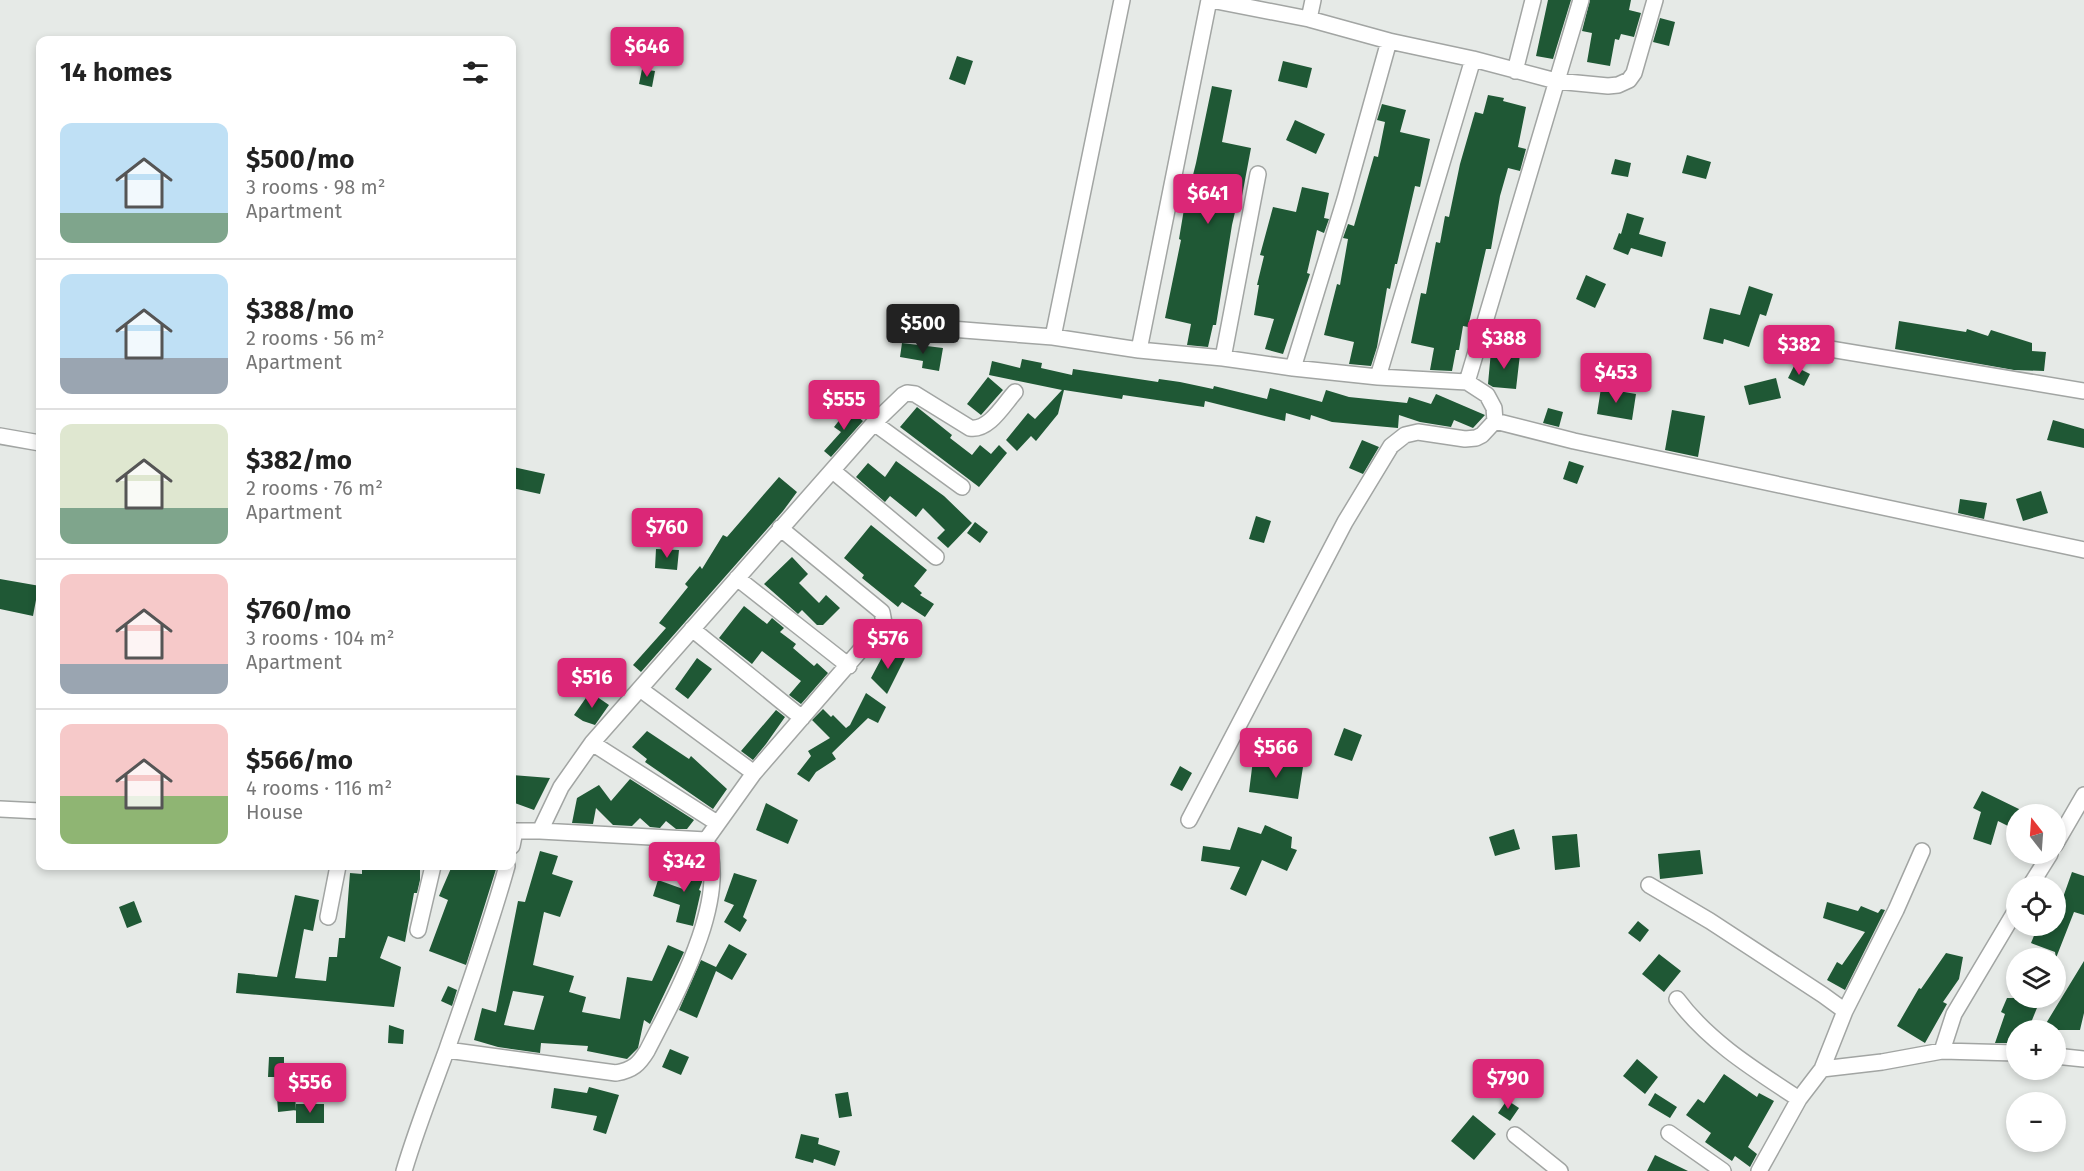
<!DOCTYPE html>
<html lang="en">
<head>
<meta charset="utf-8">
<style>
  :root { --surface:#fff; --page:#f2f2f2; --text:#222; --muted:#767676; --line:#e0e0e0; --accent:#db2777 }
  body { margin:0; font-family:"Fira Sans",sans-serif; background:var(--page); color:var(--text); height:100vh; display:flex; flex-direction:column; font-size:22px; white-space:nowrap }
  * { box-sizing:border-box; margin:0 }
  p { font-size:20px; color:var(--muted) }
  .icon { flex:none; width:33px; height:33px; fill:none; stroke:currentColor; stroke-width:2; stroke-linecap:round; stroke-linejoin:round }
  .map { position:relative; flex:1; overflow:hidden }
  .drawer { position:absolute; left:36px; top:36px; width:480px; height:834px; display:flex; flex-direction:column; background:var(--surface); border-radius:12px; box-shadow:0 3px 9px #0003 }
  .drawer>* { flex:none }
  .needle { width:39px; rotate:343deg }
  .fabs { position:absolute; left:2006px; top:804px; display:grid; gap:12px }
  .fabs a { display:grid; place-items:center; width:60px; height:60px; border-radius:50%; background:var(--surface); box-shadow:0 3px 9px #0003; font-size:30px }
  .price { position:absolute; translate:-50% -51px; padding:0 14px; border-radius:6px; background:var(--accent); color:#fff; font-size:20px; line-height:39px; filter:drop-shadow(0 2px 3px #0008) }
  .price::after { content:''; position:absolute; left:50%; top:36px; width:18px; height:14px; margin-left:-9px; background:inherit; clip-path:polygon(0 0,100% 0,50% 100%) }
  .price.current { background:#222; color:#fff }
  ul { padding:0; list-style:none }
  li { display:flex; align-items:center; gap:18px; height:150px; padding:0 24px }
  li+li { border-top:2px solid var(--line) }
  li span { display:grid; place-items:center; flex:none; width:168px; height:120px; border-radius:12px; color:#555 }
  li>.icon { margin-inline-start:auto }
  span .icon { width:72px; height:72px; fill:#fffc; stroke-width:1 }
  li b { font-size:26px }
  h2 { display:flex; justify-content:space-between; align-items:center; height:72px; padding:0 24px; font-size:26px }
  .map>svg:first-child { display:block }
</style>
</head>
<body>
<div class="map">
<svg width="2084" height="1171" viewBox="0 0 2084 1171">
  <rect width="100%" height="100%" fill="#e6eae7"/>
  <path fill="#1f5835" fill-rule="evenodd" d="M1548 0H1571L1553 59 1536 56Z
    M1590 0H1631L1629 10 1641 13 1634 37 1621 34 1619 40 1615 39 1610 66 1587 62 1592 33 1582 31Z
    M1660 18 1675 22 1669 46 1653 42Z
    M957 56 973 61 965 85 949 79Z
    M1283 61 1312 68 1307 88 1278 81Z
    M642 69 655 71 652 87 639 84Z
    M1212 86 1232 90 1222 142 1251 148 1242 196 1239 195 1232 225 1216 325H1213L1208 347 1187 345 1191 324 1165 318 1181 240 1179 239 1187 191H1189L1196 163Z
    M1488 95 1504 98 1503 101 1526 107 1518 147 1526 149 1520 171 1508 168 1500 196 1491 249H1486L1468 327 1463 326 1459 350H1456L1452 371 1430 370 1434 348 1411 343 1421 293 1426 294 1436 242 1440 243 1445 216 1449 217 1460 164 1475 112 1483 114Z
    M1382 104 1406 110 1400 132 1430 139 1420 187 1415 186 1397 264H1395L1390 289 1387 288 1377 347 1371 366 1349 364 1354 342 1324 335 1337 284 1340 285 1348 239 1343 238 1348 224 1354 226 1374 156 1378 157 1385 122 1377 120Z
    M1295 120 1325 134 1316 154 1286 140Z
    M1687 155 1711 162 1706 179 1682 173Z
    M1615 159 1631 163 1628 177 1611 174Z
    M1302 187 1329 193 1324 218 1329 219 1324 233 1317 230 1307 273 1310 274 1283 354 1265 349 1274 319 1254 315 1259 285H1257L1264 256 1260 255 1273 207 1296 212Z
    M1627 213 1644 218 1639 234 1666 242 1662 257 1631 248 1628 255 1613 249 1619 233 1621 234Z
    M1586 275 1606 284 1595 308 1576 299Z
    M1749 286 1773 294 1766 316 1760 314 1749 347 1724 339 1723 344 1703 339 1710 308 1740 315Z
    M1899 321 1966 332 1967 329 1988 336 1991 330 2032 343V351L2046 352 2044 371 2014 370 1895 349Z
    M902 343 943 348 939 371 922 368 923 361 900 357Z
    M1491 351 1520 354 1516 389 1493 387 1488 384Z
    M1022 359 1042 363 1041 368 1072 375 1073 369 1158 382 1159 379 1180 382 1213 389 1214 386 1267 399 1270 388 1322 402 1326 390 1349 397 1407 403 1409 397 1431 404 1436 394 1485 415 1473 428 1454 420 1451 427 1420 422 1399 415 1398 428 1332 422 1311 415 1310 420 1286 413 1285 421 1205 401 1204 407 1123 395 1122 399 1064 390 1058 414 1036 441 1031 436 1017 451 1006 440 1028 413 1035 419 1062 390 989 375 992 361 1020 368Z
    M1794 366 1810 374 1804 386 1788 378Z
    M988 377 1003 390 981 415 967 404Z
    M1776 378 1781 398 1749 405 1744 386Z
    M1601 388 1636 394 1632 420 1597 414Z
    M917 407 952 435 950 438 972 455 980 445 991 454 999 445 1007 453 979 487 900 427Z
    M1548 408 1563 412 1559 427 1543 423Z
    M848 409 863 421 831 457 824 451 841 432 834 427Z
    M1672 410 1705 416 1698 457 1665 450Z
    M2053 420 2084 429V448L2047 440Z
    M1362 440 1379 447 1363 474 1349 468Z
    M896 461 944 496 972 523 948 548 937 538 945 530 923 508 916 517 890 496 885 502 856 477 868 463 885 477Z
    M1569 461 1584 466 1577 484 1563 479Z
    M513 467 545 474 540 494 512 488Z
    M779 477 797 492 783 511 641 672 633 665 666 628 659 623 688 587 685 584 700 566 702 569 723 535 727 537Z
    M2041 491 2048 513 2023 521 2016 499Z
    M1960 499 1987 503 1984 519 1958 513Z
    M1256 516 1271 521 1264 543 1249 539Z
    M975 522 988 532 980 543 967 533Z
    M871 525 927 570 914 586 922 593 920 595 934 604 925 617 902 602 898 607 862 578 864 575 844 558Z
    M656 549 679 550 677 570 655 568Z
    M792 557 808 574 799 583 819 603 826 595 840 608 823 625H817L802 610 798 614 764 584Z
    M0 579 40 586V600H36L33 616 0 609Z
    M744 606 767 624 772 618 784 628 780 632 796 644 793 648 814 666 817 663 828 673 801 704 789 695 801 681 762 651 752 664 719 638Z
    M887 648 905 658 887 694 871 678Z
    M697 658 712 669 688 699 675 689Z
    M590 692 609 705 595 725 583 721 574 715Z
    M866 693 886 707 878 723 868 718 832 753 836 759 816 772 809 782 797 774 811 756 808 751 830 738 812 720 823 709 831 717 833 715 846 728 850 725Z
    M776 710 785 717 766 744 753 760 741 751Z
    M1344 728 1362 735 1352 761 1334 755Z
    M647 731 689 759 691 756 727 789 713 809 645 762 647 759 632 747Z
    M1253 760 1303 767 1298 799 1249 792Z
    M1180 766 1192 773 1182 791 1170 785Z
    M512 775 550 778 534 810 512 802Z
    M630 779 694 820 687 829H676L666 821 660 828 650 827 640 818 632 826 613 825 596 808 593 824 572 823 577 798 599 785 611 801Z
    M1982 791 2021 810 2019 814H2016V820L2012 828 1998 821 1991 845 1973 839 1981 812 1973 808Z
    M766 803 798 820 788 844 756 830Z
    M1265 825 1292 837 1291 848 1297 850 1287 871 1262 860 1246 896 1230 889 1240 867 1201 861 1203 846 1230 850 1238 827 1261 834Z
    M1514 829 1520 849 1495 856 1489 837Z
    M1577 834 1580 867 1555 870 1552 836Z
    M1700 850 1703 874 1660 879 1658 854Z
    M540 851 558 856 552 874 573 881 560 917 544 912 533 965 574 976 569 992 586 997 582 1012 620 1019 627 977 652 981 668 945 684 952 650 1024 644 1020 638 1048 627 1059 587 1051 588 1046 541 1043 540 1053 498 1047 474 1040 482 1008 496 1012 518 901 525 902ZM513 991 544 996 534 1030 504 1025Z
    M693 857 701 859 702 865V882L699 890 701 891 693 926 676 922 680 905 653 896 658 880 683 889Z
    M362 866H420V880L417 893H414L405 942 388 936 380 958 401 967 394 1007 236 993 238 973 277 977 295 895 319 900 313 931 304 929 295 978 326 981 329 957H337L339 938H345L350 873 362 874Z
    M452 866H497L466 965 429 951 448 900 439 896Z
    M2072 872 2084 876V915L2074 912 2056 958 2055 952 2031 943 2038 926H2055V920Z
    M734 873 757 880 743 917 747 920 740 932 724 922 734 905 724 901Z
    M134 901 142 922 127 928 119 907Z
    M1827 902 1858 911 1861 906 1878 913 1881 909 1885 910 1845 990 1827 980 1837 962 1842 965 1865 932 1823 918Z
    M1638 921 1649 930 1640 942 1628 933Z
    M729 944 747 954 732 980 716 971 697 1018 679 1010 701 960 716 967Z
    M1946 953 1963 957 1959 979 1943 1002 1947 1004 1925 1043 1897 1026 1919 988 1921 989Z
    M1659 954 1681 971 1664 992 1642 974Z
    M2084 961V1013L2080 1030H2042Z
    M448 986 457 990 452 1006 441 1001Z
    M2007 998H2041L2028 1030H2016V1043H1995L2005 1014 2001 1012Z
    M389 1025 404 1030 403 1044 388 1043Z
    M670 1049 689 1057 681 1075 662 1067Z
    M269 1057H284V1077H268Z
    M1637 1059 1658 1077 1645 1094 1623 1076Z
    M1724 1074 1757 1097 1759 1093 1774 1101 1748 1147 1757 1154 1750 1167 1735 1156 1732 1161 1705 1142 1711 1133 1686 1115 1698 1099 1704 1103Z
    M294 1079 296 1110 278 1112 276 1081Z
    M589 1087 619 1095 606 1134 593 1130 597 1116 551 1108 554 1088 587 1093Z
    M848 1092 852 1116 839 1118 835 1094Z
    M1655 1093 1677 1107 1670 1118 1648 1105Z
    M1507 1100 1519 1108 1510 1121 1498 1113Z
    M296 1104H324V1123H296Z
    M1473 1115 1496 1134 1474 1160 1451 1141Z
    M801 1134 819 1138 818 1144 840 1151 835 1166 814 1159 813 1163 795 1158Z
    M1655 1155 1688 1171H1647Z"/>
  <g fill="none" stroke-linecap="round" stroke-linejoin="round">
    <defs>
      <path id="minor" d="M1211 0 1309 19 1389 41 1473 59 1556 81 1608 86 1618 85 1629 80 1634 73 1655 0
        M1309 19 1313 0
        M1515 71 1533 0
        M938 328 1053 337 1139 350 1223 358 1293 368 1378 377 1467 382 1487 395 1494 408 1495 421 1574 441 2084 550
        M1053 337 1122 0
        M1818 347 2084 391
        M1139 350 1209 0
        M1223 358 1258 174
        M1293 368 1345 199 1389 41
        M1378 377 1473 59
        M1467 382 1581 0
        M874 423 962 487
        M0 436 40 443
        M833 471 936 557
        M737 578 849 666
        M692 629 802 718
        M640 689 754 773
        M592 743 717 823
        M0 809 40 811
        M1189 820 1345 522 1391 446 1405 435 1418 432 1465 439 1476 438 1482 435 1495 421
        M540 831 706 840
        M2055 845 2084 795
        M512 846 515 831H540L561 787 592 743 874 423 903 395 907 393 915 394 970 428C989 431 1004 404 1015 392
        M1649 885 1710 921 1823 995 1845 1011 1822 1069
        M2030 886 2050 854
        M328 917 338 866
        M418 930 433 866
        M1677 999C1709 1042 1755 1070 1799 1099
        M1845 1011 1896 910 1922 851
        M447 1050 616 1073C633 1070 639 1064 647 1051 674 998 731 899 706 840L754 773 884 623 882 612 780 528
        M1942 1051 1954 1014 2016 910
        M2055 1056 2084 1059
        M1669 1133 1723 1171
        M1515 1135 1560 1171
        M404 1171C416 1130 432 1090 447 1049 468 989 490 927 507 866
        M1759 1171 1799 1099 1822 1069 1882 1062 1942 1051 2016 1053"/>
    </defs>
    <use href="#minor" stroke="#a2a5a3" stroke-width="18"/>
    <use href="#minor" stroke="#fff" stroke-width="15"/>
  </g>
</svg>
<div class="fabs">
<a><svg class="needle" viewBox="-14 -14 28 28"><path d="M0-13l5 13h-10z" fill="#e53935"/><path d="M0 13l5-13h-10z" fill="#767676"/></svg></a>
<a><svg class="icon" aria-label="locate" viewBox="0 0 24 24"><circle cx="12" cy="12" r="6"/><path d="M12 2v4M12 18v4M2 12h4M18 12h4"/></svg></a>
<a><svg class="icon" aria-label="layers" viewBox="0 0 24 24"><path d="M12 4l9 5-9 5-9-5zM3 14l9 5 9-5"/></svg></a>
<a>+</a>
<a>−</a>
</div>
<b class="price" style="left:647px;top:78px">$646</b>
<b class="price" style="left:1208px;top:225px">$641</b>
<b class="price current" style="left:923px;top:355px">$500</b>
<b class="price" style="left:1504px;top:370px">$388</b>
<b class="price" style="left:1799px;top:376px">$382</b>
<b class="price" style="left:1616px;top:404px">$453</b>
<b class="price" style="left:844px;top:431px">$555</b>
<b class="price" style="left:667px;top:559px">$760</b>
<b class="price" style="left:888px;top:670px">$576</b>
<b class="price" style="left:592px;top:709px">$516</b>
<b class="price" style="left:1276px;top:779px">$566</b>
<b class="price" style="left:684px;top:893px">$342</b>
<b class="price" style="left:1508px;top:1110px">$790</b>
<b class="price" style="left:310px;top:1114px">$556</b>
<section class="drawer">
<h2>14 homes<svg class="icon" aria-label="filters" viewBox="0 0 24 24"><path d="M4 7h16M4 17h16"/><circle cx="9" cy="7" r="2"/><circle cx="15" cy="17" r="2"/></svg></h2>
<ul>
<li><span style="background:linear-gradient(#bfe0f5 75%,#7fa58c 0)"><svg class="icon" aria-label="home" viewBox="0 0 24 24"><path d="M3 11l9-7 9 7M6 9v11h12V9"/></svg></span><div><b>$500/mo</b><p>3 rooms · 98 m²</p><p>Apartment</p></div></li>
<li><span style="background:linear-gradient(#bfe0f5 70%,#9aa5b1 0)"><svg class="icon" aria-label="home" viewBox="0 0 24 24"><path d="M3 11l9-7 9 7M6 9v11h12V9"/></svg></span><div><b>$388/mo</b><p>2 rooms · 56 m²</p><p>Apartment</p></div></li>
<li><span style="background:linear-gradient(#dfe7d0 70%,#7fa58c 0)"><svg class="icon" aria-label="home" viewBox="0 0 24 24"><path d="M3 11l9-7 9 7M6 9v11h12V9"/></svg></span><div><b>$382/mo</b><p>2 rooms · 76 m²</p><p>Apartment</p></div></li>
<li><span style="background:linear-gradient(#f6c9c9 75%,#9aa5b1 0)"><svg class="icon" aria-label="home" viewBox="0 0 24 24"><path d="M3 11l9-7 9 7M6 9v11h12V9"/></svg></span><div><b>$760/mo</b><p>3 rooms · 104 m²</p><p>Apartment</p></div></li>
<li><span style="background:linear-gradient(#f6c9c9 60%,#8fb573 0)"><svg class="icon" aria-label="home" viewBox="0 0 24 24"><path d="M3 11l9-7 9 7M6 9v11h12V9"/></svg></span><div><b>$566/mo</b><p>4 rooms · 116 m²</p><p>House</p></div></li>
</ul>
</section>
</div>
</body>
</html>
